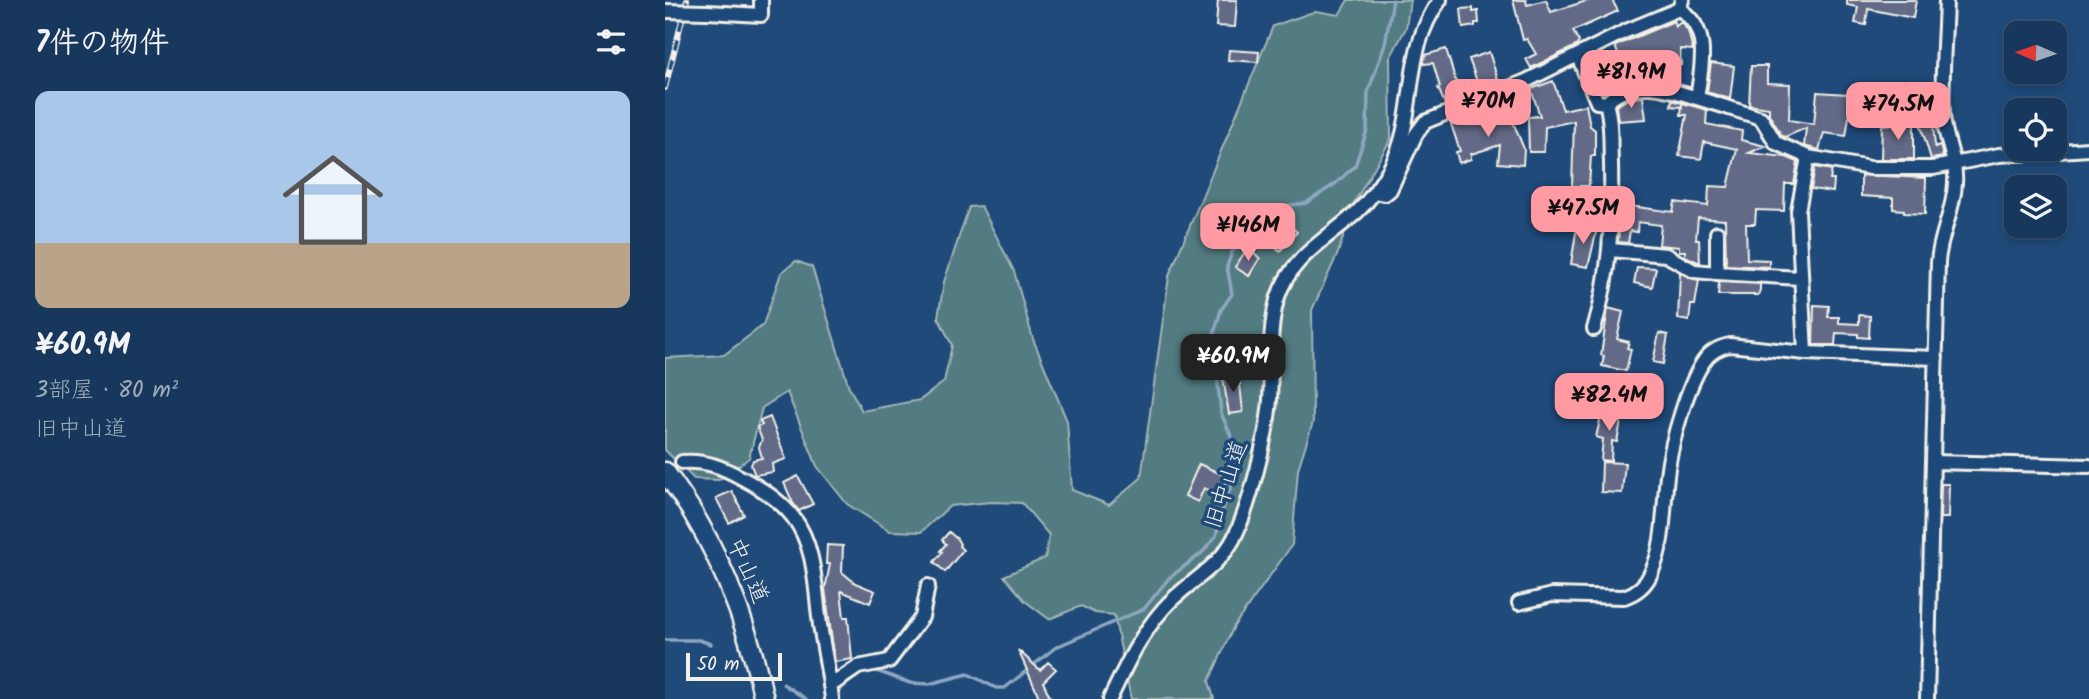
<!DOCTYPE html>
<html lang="ja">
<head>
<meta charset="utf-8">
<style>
  :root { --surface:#17385c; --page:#203f62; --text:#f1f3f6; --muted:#9eacbb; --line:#365272; --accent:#ff9aa2 }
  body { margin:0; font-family:Kalam,"Klee One",sans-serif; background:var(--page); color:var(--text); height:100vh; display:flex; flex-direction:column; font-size:26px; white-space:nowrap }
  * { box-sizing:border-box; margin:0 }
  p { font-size:23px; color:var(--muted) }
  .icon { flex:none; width:38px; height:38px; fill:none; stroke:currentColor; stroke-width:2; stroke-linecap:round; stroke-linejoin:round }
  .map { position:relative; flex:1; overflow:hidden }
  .drawer { display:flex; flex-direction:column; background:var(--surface); width:665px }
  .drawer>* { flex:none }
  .needle { width:46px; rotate:272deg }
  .fabs { position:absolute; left:1339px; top:21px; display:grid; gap:14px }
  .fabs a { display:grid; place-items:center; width:63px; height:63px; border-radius:14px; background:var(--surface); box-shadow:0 4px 10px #0003,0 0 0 2px var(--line); font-size:35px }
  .scale { position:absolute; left:21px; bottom:18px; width:96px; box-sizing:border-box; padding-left:7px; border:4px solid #f4f1e8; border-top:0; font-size:19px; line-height:24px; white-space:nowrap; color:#f4f1e8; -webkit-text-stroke:5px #1f4a7a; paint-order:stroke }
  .price { position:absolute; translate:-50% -60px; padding:0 16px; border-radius:14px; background:var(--accent); color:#111; font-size:23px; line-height:46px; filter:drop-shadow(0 2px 4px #0008) }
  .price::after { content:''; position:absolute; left:50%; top:42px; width:21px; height:16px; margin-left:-10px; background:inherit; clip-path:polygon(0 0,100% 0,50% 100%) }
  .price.selected { background:#222; color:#fff }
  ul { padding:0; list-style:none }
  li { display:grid; align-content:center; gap:14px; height:371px; padding:0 35px }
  li span { display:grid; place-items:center; height:217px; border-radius:14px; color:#555 }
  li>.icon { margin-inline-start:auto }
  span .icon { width:126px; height:126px; fill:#fffc; stroke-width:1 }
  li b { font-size:30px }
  h2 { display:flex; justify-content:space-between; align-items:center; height:84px; padding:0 35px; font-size:30px }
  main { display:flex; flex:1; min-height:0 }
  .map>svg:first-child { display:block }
</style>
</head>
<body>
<main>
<section class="drawer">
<h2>7件の物件<svg class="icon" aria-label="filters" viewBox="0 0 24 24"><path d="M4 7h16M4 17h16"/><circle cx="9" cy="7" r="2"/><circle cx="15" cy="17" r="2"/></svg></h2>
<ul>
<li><span style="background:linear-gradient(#a9c7e8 70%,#b9a48a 0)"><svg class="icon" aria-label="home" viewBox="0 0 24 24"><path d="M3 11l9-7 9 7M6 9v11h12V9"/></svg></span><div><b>¥60.9M</b><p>3部屋 · 80 m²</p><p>旧中山道</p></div></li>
</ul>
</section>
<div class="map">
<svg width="1424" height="699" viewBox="0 0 1424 699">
  <rect width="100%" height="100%" fill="#1f4a7a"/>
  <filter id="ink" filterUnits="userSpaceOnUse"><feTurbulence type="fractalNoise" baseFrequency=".0143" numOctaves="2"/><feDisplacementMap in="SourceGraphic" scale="14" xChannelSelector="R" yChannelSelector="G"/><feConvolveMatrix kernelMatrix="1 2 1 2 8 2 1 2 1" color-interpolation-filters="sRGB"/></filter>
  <g filter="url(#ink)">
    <path fill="#527b82" stroke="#a3b6b5" stroke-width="2" d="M683 0H745L741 28 725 58 726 139 690 201 673 253 647 310 648 422 633 469 627 545 569 626 544 681 549 699H466L449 615 430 613 416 606 384 619 360 601 339 576 380 558 384 535 357 503 326 502 285 506 256 532 225 531 182 504 152 466 122 392 97 408 84 458 54 480 29 479 0 450V358L59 355 98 325 116 273 131 261 147 267 184 387 197 411 255 400 279 382 287 345 273 317 279 282 304 207 316 206 349 271 368 339 402 421 407 490 444 505 476 478 504 276 608 26 651 11 674 15Z"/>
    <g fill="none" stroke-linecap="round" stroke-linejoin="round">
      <path stroke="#8ea7c0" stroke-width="3.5" d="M0 640H34L46 644
        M209 670 245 683 264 684 303 674 331 688H340L391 647 479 609 504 578 537 553 551 536 560 502 574 466V454L556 413 548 337 556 310 567 294 562 266 567 252 578 242 592 219 611 207 641 203 670 184 690 166 702 130 703 92 720 44 728 0
        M118 684 141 699
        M171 693 195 673"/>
    </g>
    <path fill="#646b87" stroke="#f4f1e8" stroke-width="2" d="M553 0H572L570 27 551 26Z
      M848 0H861L862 5 881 0 886 12 925 0H947L953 11 908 31 914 42 911 46 866 68 861 59 871 54 862 39 858 40Z
      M1182 0H1251L1248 18 1203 9 1201 25 1190 23 1193 7 1182 5Z
      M808 8V12L813 11 814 23H810V26L798 28 796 9Z
      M1009 21 1010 27 1016 22 1023 31 1028 50 1015 49 1016 65 987 66 989 79 963 81 950 46Z
      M781 49 796 98 780 104 773 88 775 87 768 63 758 64 760 55Z
      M564 50 594 52 593 62 563 60Z
      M824 52 833 80 814 87 804 59Z
      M1046 63 1069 66 1065 99 1042 92Z
      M1086 66H1102V83L1125 84 1124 120 1149 124 1152 92 1199 95 1201 84 1211 85 1212 90 1208 120 1184 117 1181 136 1159 133 1154 150 1139 146 1141 128 1120 137 1117 136 1104 114V108L1084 105Z
      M888 81 898 110 921 105 925 126 930 130V156H926L924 186H907L909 121 880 127 879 152H864L863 117 875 116 866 89Z
      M978 97 981 119 953 121 951 106 965 98Z
      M1007 100 1042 110 1041 124 1077 131 1076 140 1100 146 1084 153 1121 157 1133 162 1129 184H1120L1119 211 1091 210 1090 224H1081L1082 259 1104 260V267L1061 265 1060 220 1033 218 1031 239H1034L1035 263 1020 256V251H1014V247L994 245 996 225 973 222 972 232 965 231 963 243 953 242 957 205 1008 212 1010 202 1043 206 1044 186 1063 187 1072 149 1039 142 1036 159 1014 156 1022 115H1016L1017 104 1016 107 1006 106Z
      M801 115 797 119 846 117 859 149 858 165 833 163 835 145 806 154V159L794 163 791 152 795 151 785 121Z
      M1268 122 1270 147 1275 145 1278 157 1266 159 1255 123Z
      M1249 123V159H1216L1217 125Z
      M1150 167 1167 170 1165 180H1169L1168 192 1146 189Z
      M1196 175 1261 178 1260 214 1239 213V210L1228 209V198L1196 196Z
      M891 189 911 193 909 203 904 202 901 218 886 213Z
      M621 222 632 232 615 251 604 240Z
      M912 226 932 229 923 267 906 264Z
      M582 249 595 258 584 276 570 267Z
      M972 267 991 268 987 287 969 283Z
      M1015 273 1034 280 1030 305H1026L1024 321 1013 319Z
      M1054 282 1095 284V290L1093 295H1053Z
      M1149 305 1164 306 1163 317H1174V323L1194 324V315L1205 316 1204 338 1193 337V334L1171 333 1170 345H1148Z
      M943 308 958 312 952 339 964 342 962 348 966 349 961 371 937 366 939 356 936 355Z
      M994 333 1003 335 998 364 988 362Z
      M574 375 578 412 564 414 558 378Z
      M937 412 957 416 952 442 947 441 946 461 936 460 938 439 931 437Z
      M105 417 121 459 107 464 108 472 90 475 86 465 88 460 97 458 94 447 97 440 92 427 97 425 95 421Z
      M937 462 960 463 957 493 936 492Z
      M534 464 563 477 555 495 539 488 533 502 520 496Z
      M133 476 148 504 134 511 128 503 119 483Z
      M1276 484H1284L1283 518H1275Z
      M67 491 79 515 64 523 51 498Z
      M284 532 292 539 295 544 294 546 298 550 280 572 269 562 277 552 275 551 281 544 277 540Z
      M162 545 178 546 177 572 190 583 210 591 205 603 176 591 179 617H183L187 659 170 662 160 589 165 564H161Z
      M353 650 375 670 383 662 391 669 378 682 386 699H375Z"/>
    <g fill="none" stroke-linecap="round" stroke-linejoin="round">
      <defs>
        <path id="street" d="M1014 9C1046 29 1037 65 1032 98L1096 118 1111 143 1143 157 1205 168H1268L1334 155 1424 149
          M42 12 96 15V0
          M913 56 932 102 941 103C947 122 945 143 946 162 947 222 946 271 929 329
          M941 103C968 77 1001 88 1032 98
          M709 192 720 194 725 190 751 134 760 122 861 81 961 31 1014 9 1017 0
          M1052 233V273L1135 278
          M946 250 1001 255 1029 271 1052 273
          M1140 353 1133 211 1143 157
          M17 462C40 460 57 467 77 478 96 488 115 500 128 517 151 546 150 590 155 625 159 650 164 674 167 699
          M1268 462 1424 466
          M854 603 887 595 959 597C971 593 981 585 986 573 1001 543 998 500 1003 468 1007 440 1023 384 1039 361 1045 352 1054 347 1065 345L1140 353 1271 358
          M165 686 193 667 224 661 257 617 263 586
          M445 699C460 667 475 635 499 608 521 583 553 569 569 538 585 505 602 437 605 400 607 367 603 333 612 300 624 258 662 239 692 212 705 200 715 185 724 170 755 114 735 55 775 0
          M1262 699 1273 262C1275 234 1289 211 1290 183 1292 159 1279 138 1278 114 1276 77 1280 38 1281 0"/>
        <path id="secondary" d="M0 472C50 537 82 620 99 699"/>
      </defs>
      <use href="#street" stroke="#f4f1e8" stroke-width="18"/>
      <use href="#secondary" stroke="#f4f1e8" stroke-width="23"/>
      <use href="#street" stroke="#1f4a7a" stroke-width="12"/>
      <use href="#secondary" stroke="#1f4a7a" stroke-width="18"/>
      <defs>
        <path id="rail" d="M0 88 22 0"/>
      </defs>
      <use href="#rail" stroke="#f4f1e8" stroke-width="6"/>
      <use href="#rail" stroke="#1f4a7a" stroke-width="3.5" stroke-dasharray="10" stroke-linecap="butt"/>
      <defs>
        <path id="street-bridge" d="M0 11 42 12"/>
      </defs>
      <use href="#street-bridge" stroke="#f4f1e8" stroke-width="18" stroke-linecap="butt"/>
      <use href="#street-bridge" stroke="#1f4a7a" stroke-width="12"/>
    </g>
  </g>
  <g text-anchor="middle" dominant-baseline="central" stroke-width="7" stroke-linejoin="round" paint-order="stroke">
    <g font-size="23" fill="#f4f1e8" stroke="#1f4a7a">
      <text transform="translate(562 485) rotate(-72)">旧中山道</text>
      <text transform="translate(82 571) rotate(66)">中山道</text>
    </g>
  </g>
</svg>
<div class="fabs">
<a><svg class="needle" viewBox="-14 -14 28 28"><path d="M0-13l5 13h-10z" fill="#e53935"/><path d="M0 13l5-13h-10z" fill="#9eacbb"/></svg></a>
<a><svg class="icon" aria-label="locate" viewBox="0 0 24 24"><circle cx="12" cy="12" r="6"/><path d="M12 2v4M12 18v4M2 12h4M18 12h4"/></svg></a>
<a><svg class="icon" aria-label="layers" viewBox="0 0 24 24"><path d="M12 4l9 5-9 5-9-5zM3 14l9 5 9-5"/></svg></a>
</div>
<div class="scale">50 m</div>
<b class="price" style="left:966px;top:110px">¥81.9M</b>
<b class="price" style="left:823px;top:139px">¥70M</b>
<b class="price" style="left:1233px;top:142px">¥74.5M</b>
<b class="price" style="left:918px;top:246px">¥47.5M</b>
<b class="price" style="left:583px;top:263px">¥146M</b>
<b class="price selected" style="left:568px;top:394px">¥60.9M</b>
<b class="price" style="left:944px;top:433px">¥82.4M</b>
</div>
</main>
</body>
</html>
